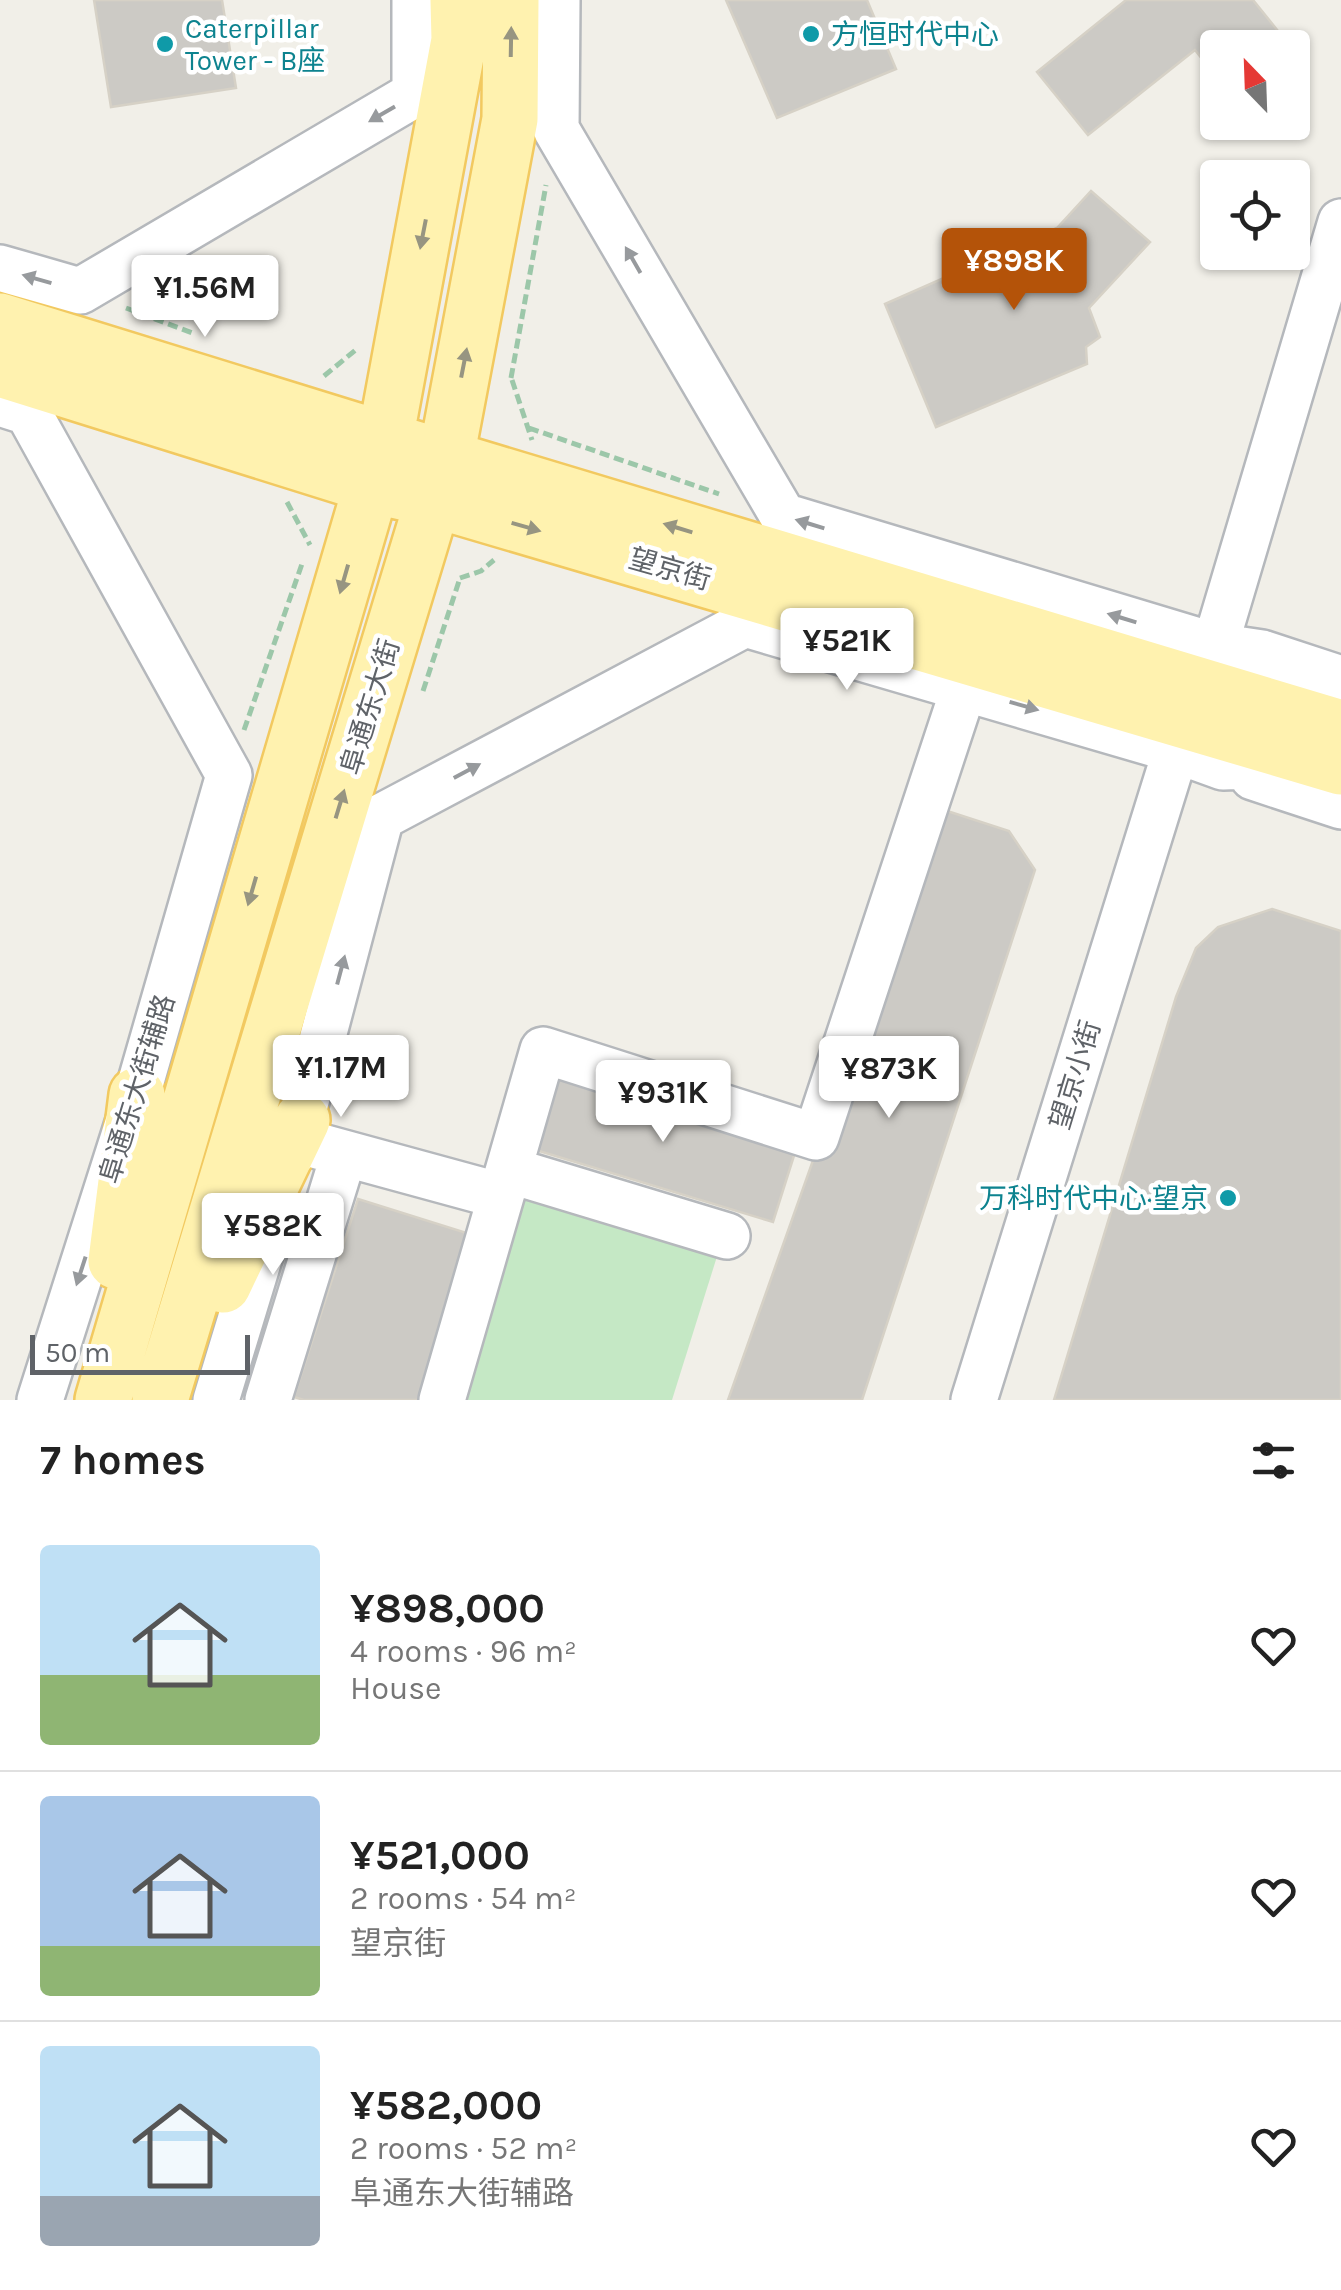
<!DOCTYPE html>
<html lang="en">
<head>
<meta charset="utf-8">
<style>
  :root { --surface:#fff; --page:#f6f6f6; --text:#222; --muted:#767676; --line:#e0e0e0; --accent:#b45309 }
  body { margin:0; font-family:Karla,"Noto Sans SC",sans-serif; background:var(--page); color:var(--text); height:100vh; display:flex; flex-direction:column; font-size:38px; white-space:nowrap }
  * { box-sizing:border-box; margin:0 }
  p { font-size:32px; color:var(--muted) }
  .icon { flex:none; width:55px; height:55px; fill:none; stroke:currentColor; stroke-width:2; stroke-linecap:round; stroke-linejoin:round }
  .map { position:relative; height:1400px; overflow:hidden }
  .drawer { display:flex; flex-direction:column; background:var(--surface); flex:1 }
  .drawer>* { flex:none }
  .needle { width:65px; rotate:337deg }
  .buttons { position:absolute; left:1200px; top:30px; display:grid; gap:20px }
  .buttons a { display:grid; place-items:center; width:110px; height:110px; border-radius:10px; background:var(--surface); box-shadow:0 2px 8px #0004; font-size:50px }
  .scale { position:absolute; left:30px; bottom:25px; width:220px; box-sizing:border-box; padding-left:10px; border:5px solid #5f6368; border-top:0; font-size:28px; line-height:35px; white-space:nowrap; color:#5f6368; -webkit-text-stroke:8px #fff; paint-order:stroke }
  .price { position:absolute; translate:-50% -85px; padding:0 22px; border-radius:10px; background:#fff; color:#222; font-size:32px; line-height:65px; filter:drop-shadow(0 2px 5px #0008) }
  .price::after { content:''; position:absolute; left:50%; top:60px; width:30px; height:22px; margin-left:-15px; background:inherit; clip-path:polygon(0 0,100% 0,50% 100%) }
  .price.active { background:var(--accent); color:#fff }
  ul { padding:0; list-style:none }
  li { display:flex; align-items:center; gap:30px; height:250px; padding:0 40px }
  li+li { border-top:2px solid var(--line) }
  li span { display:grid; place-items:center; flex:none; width:280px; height:200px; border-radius:10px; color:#555 }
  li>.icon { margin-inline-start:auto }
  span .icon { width:120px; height:120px; fill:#fffc; stroke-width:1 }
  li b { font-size:42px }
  h2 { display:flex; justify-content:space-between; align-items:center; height:120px; padding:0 40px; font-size:42px }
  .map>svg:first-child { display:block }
</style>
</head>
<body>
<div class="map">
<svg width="1341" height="1400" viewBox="0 0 1341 1400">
  <rect width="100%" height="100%" fill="#f1efe8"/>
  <path fill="#c5e8c5" d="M523 1187 719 1250 672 1400H458Z"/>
  <path fill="#cccac5" stroke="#d6d1c6" stroke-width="2.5" d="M94 0H222L236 88 111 107Z
    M726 0H867L896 69 777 118Z
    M1126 0H1253L1278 31 1258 48H1218V79L1195 50 1088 135 1037 72Z
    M1091 191 1150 242 1089 308 1100 337 1086 347 1087 364 936 427 885 304 1057 228Z
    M938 808 1009 831 1035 870 862 1400H728Z
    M1272 909 1341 931V1400H1054L1176 997 1196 948 1218 927Z
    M553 1069 798 1143 773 1222 529 1148Z
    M358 1199 473 1235 420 1400H304L294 1397Z"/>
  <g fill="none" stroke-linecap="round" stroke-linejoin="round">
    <defs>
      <path id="minor" d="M557 0 556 129 783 516 1215 646 1262 653 1341 679
        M0 268 80 291 415 94V0
        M0 403 28 412 229 775 137 1095 40 1400
        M1236 668 1215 646 1341 222
        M1253 777 1341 806
        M296 1140 501 1196 442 1400
        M292 1154 381 817 745 624 1176 750 1223 767 1304 764
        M509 1170 727 1236
        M501 1196 543 1050 816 1137 964 688
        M216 1400 265 1239
        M268 1400 344 1154
        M974 1400 1176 750"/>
      <path id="major" d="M0 321 385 440 1341 728
        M0 369 371 485 433 499 1341 767
        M116 1261 137 1095
        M223 1285 302 1120
        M103 1400 385 440 459 40 458 0
        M160 1400 446 458 510 119 511 0"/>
    </defs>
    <use href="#minor" stroke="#b5b8bc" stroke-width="50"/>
    <use href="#major" stroke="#f2c960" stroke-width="60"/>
    <path stroke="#9cc7a9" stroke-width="5" stroke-dasharray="10 5" stroke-linecap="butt" d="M126 308 195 334
      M324 376 358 348
      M511 378 546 185
      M512 380 532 440
      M529 428 719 494
      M287 502 310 545
      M460 578 481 571 494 560
      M423 691 460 578
      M244 730 303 561"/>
    <use href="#minor" stroke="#fff" stroke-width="45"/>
    <use href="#major" stroke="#fff2af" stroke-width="55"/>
  </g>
  <defs><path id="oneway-solid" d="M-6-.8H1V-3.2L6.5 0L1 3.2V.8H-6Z" transform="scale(2.5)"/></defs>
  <g fill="#979581">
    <use href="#oneway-solid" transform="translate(511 42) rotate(-89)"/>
    <use href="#oneway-solid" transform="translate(423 234) rotate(101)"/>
    <use href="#oneway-solid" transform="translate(464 363) rotate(-79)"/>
    <use href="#oneway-solid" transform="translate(526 527) rotate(16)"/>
    <use href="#oneway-solid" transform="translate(678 528) rotate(-163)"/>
    <use href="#oneway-solid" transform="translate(344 579) rotate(106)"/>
    <use href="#oneway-solid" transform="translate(340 804) rotate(-73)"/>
    <use href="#oneway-solid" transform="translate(252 891) rotate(106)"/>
  </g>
  <g fill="#979a9d">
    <use href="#oneway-solid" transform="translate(382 114) rotate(150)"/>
    <use href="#oneway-solid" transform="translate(633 260) rotate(-120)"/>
    <use href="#oneway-solid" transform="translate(37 279) rotate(-164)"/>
    <use href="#oneway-solid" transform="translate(810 524) rotate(-163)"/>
    <use href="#oneway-solid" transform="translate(1122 618) rotate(-163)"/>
    <use href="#oneway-solid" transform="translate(1024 706) rotate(16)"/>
    <use href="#oneway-solid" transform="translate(467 771) rotate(-28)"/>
    <use href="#oneway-solid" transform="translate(341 970) rotate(-75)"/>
    <use href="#oneway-solid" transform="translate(81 1271) rotate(108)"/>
  </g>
  <g fill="#0f9aa8" stroke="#fff" stroke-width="4">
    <circle cx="811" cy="34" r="10"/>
    <circle cx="165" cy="44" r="10"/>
    <circle cx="1228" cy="1198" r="10"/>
  </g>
  <g text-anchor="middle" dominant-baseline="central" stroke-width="9" stroke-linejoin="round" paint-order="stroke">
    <g font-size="28" fill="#0d838f" stroke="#fff" text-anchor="start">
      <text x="185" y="28">Caterpillar<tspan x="185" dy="32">Tower - B座</tspan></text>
      <text x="831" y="34">方恒时代中心</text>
      <text x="1208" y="1198" text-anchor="end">万科时代中心·望京</text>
    </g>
    <g font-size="28" fill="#5f6368" stroke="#fff">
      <text transform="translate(670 569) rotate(16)">望京街</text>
      <text transform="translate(370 707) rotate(-73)">阜通东大街</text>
      <text transform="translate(1075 1075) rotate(-73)">望京小街</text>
      <text transform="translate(137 1089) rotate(-73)">阜通东大街辅路</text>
    </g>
  </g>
</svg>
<div class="buttons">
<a><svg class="needle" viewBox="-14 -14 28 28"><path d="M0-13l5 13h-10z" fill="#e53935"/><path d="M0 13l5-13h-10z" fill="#767676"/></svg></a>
<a><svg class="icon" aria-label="locate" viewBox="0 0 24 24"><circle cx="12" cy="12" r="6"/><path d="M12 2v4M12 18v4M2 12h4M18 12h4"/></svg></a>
</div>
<div class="scale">50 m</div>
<b class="price active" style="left:1014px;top:313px">¥898K</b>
<b class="price" style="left:205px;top:340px">¥1.56M</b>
<b class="price" style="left:847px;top:693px">¥521K</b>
<b class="price" style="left:341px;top:1120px">¥1.17M</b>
<b class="price" style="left:889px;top:1121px">¥873K</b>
<b class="price" style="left:663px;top:1145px">¥931K</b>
<b class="price" style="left:273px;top:1278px">¥582K</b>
</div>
<section class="drawer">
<h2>7 homes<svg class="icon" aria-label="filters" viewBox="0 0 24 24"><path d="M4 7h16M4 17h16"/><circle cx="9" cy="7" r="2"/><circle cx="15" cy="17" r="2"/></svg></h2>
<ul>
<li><span style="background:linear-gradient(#bfe0f5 65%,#8fb573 0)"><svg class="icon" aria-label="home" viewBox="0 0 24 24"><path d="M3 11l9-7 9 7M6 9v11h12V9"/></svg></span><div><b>¥898,000</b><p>4 rooms · 96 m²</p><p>House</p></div><svg class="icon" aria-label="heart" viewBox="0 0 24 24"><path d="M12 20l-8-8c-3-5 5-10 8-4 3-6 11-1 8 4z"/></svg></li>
<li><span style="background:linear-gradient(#a9c7e8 75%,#8fb573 0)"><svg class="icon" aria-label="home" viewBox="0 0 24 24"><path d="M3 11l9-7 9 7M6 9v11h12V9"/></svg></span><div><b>¥521,000</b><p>2 rooms · 54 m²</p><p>望京街</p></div><svg class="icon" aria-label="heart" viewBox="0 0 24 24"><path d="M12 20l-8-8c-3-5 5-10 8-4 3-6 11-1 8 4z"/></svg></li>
<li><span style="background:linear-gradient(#bfe0f5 75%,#9aa5b1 0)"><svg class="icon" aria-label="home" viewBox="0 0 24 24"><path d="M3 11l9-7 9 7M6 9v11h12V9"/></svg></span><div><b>¥582,000</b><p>2 rooms · 52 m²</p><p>阜通东大街辅路</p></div><svg class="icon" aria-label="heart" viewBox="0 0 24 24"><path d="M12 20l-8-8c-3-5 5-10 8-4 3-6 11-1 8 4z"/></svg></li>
</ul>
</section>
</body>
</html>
